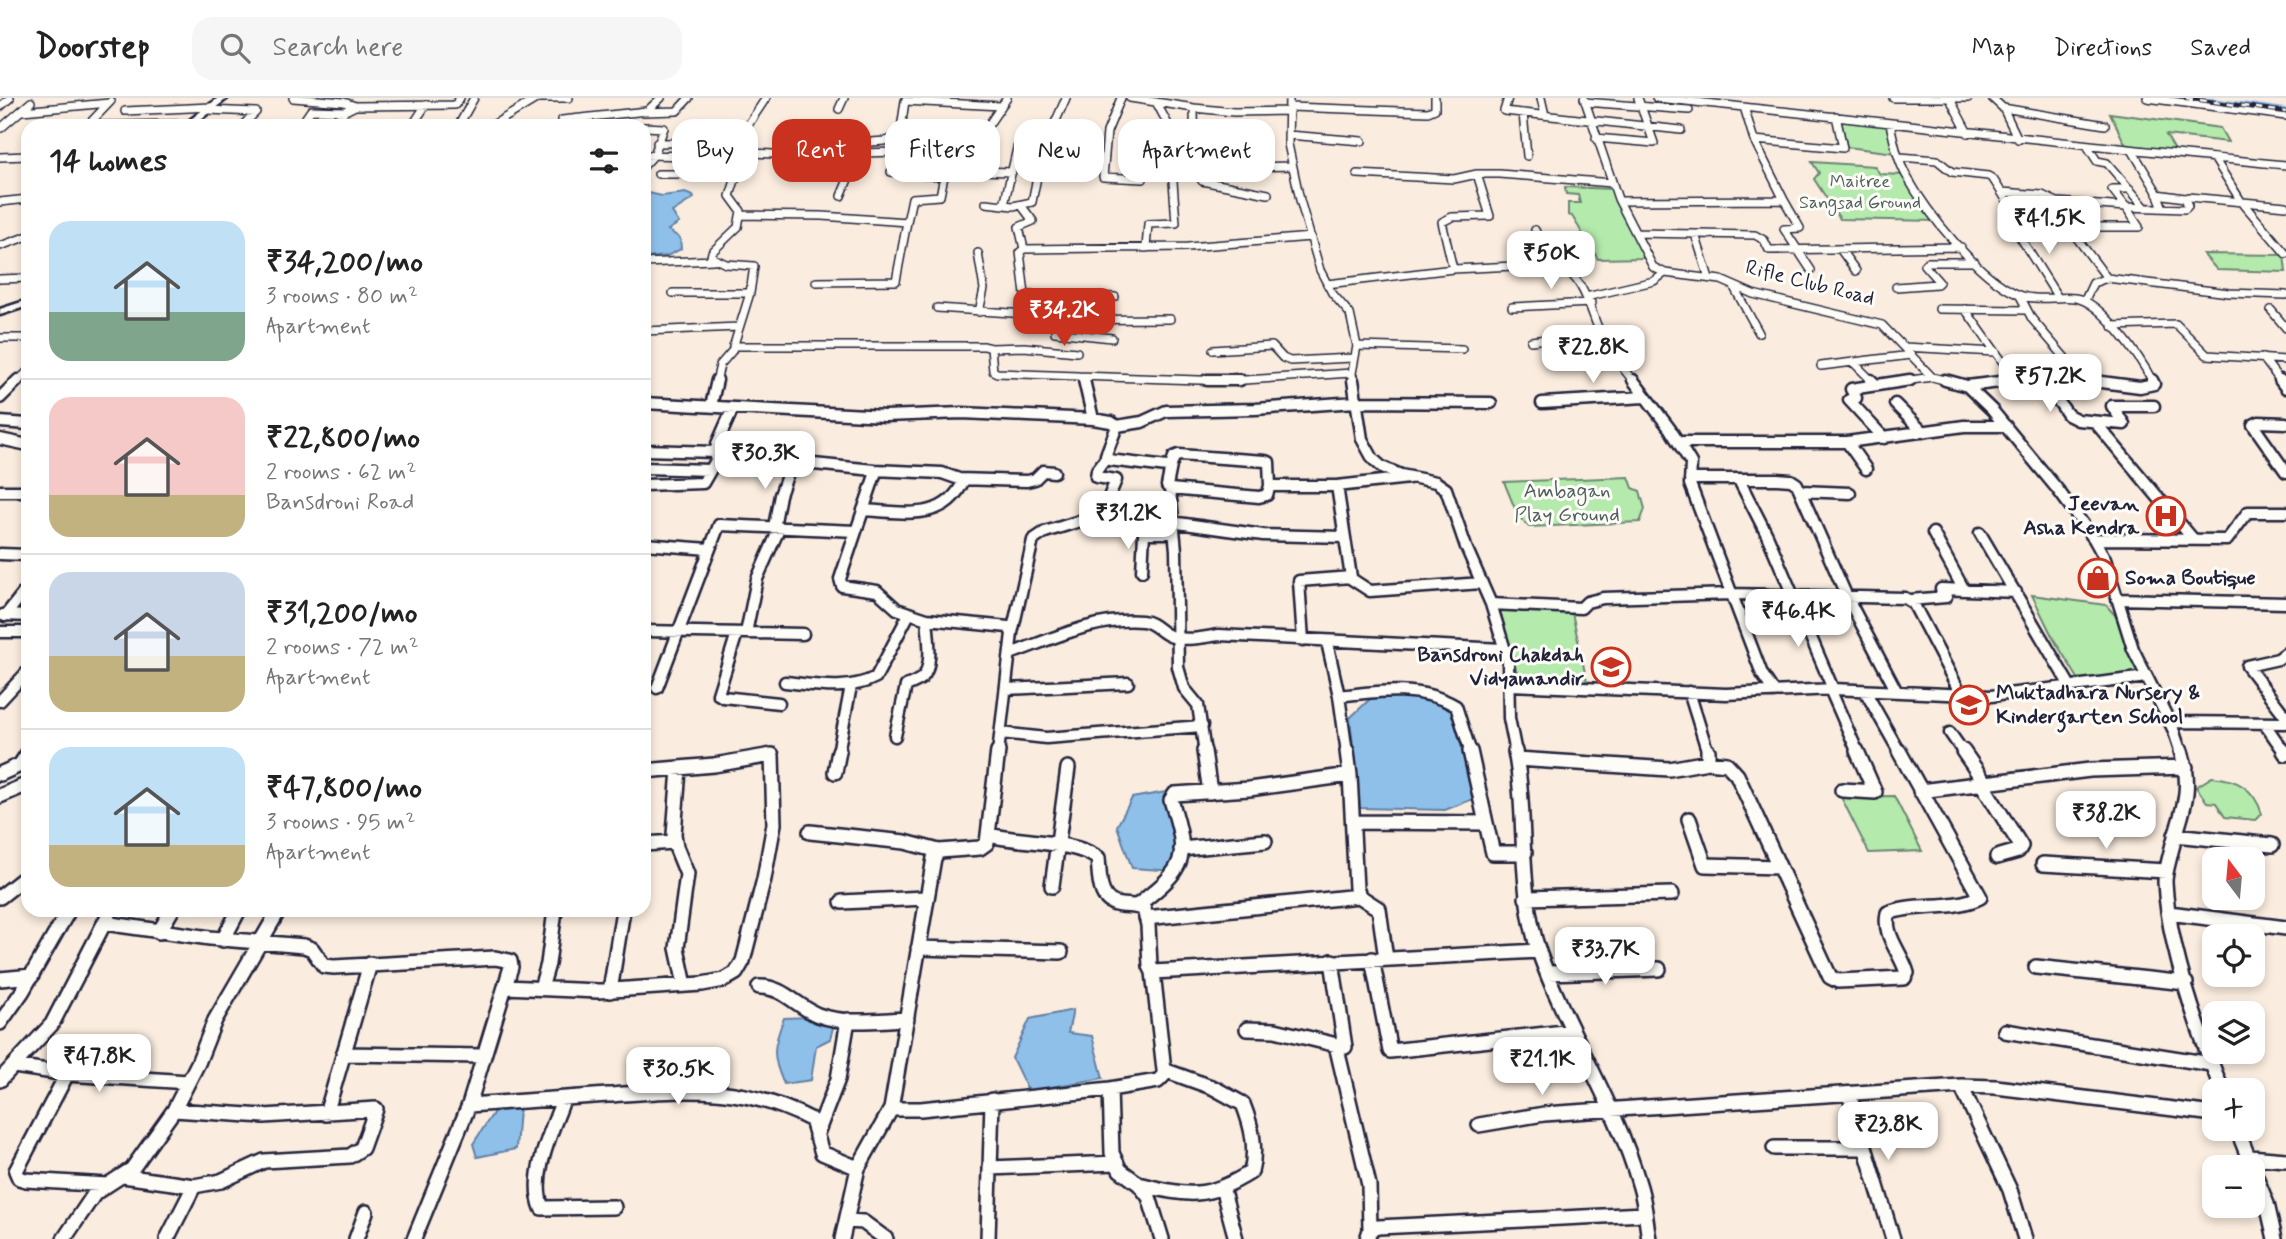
<!DOCTYPE html>
<html lang="en">
<head>
<meta charset="utf-8">
<style>
  :root { --surface:#fff; --page:#f6f6f6; --text:#222; --muted:#767676; --line:#e0e0e0; --accent:#c8321e }
  body { margin:0; font-family:Mynerve,sans-serif; background:var(--page); color:var(--text); height:100vh; display:flex; flex-direction:column; font-size:26px; white-space:nowrap }
  * { box-sizing:border-box; margin:0 }
  p { font-size:23px; color:var(--muted) }
  .icon { flex:none; width:38px; height:38px; fill:none; stroke:currentColor; stroke-width:2; stroke-linecap:round; stroke-linejoin:round }
  .map { position:relative; flex:1; overflow:hidden }
  .sheet { position:absolute; left:21px; top:21px; width:630px; height:798px; display:flex; flex-direction:column; background:var(--surface); border-radius:21px; box-shadow:0 4px 10px #0003 }
  .sheet>* { flex:none }
  .top-card { position:absolute; left:672px; top:21px; width:665px; height:63px; display:flex; gap:14px }
  .needle { width:46px; rotate:344deg }
  .fabs { position:absolute; left:2202px; top:749px; display:grid; gap:14px }
  .fabs a { display:grid; place-items:center; width:63px; height:63px; border-radius:14px; background:var(--surface); box-shadow:0 4px 10px #0003; font-size:35px }
  .price { position:absolute; translate:-50% -60px; padding:0 16px; border-radius:14px; background:#fff; color:#222; font-size:23px; line-height:46px; filter:drop-shadow(0 2px 4px #0008) }
  .price::after { content:''; position:absolute; left:50%; top:42px; width:21px; height:16px; margin-left:-10px; background:inherit; clip-path:polygon(0 0,100% 0,50% 100%) }
  .price.active { background:var(--accent); color:#fff }
  ul { padding:0; list-style:none }
  li { display:flex; align-items:center; gap:21px; height:175px; padding:0 28px }
  li+li { border-top:2px solid var(--line) }
  li span { display:grid; place-items:center; flex:none; width:196px; height:140px; border-radius:21px; color:#555 }
  li>.icon { margin-inline-start:auto }
  span .icon { width:84px; height:84px; fill:#fffc; stroke-width:1 }
  li b { font-size:30px }
  h2 { display:flex; justify-content:space-between; align-items:center; height:84px; padding:0 28px; font-size:30px }
  .tag { padding:0 24px; border-radius:21px; background:var(--surface); box-shadow:0 4px 10px #0003; font-size:24px; line-height:63px }
  .tag.active { background:var(--accent); color:#fff }
  header { display:flex; align-items:center; gap:42px; box-sizing:border-box; height:98px; padding:0 35px; background:var(--surface); border-bottom:2px solid var(--line) }
  header strong { font-size:33px }
  nav { display:flex; gap:38px; margin-inline-start:auto; font-size:24px }
  .search { width:490px; height:63px; background:var(--page); display:flex; align-items:center; gap:18px; box-sizing:border-box; padding:0 24px; border-radius:21px; color:var(--muted); font-size:26px }
  .map>svg:first-child { display:block }
</style>
</head>
<body>
<header>
<strong>Doorstep</strong>
<div class="search"><svg class="icon" aria-label="search" viewBox="0 0 24 24"><circle cx="10" cy="10" r="6"/><path d="M15 15l6 6"/></svg>Search here</div>
<nav><a>Map</a><a>Directions</a><a>Saved</a></nav>
</header>
<div class="map">
<svg width="2286" height="1141" viewBox="0 0 2286 1141">
  <rect width="100%" height="100%" fill="#faecde"/>
  <filter id="ink" filterUnits="userSpaceOnUse"><feTurbulence type="fractalNoise" baseFrequency=".0143" numOctaves="2"/><feDisplacementMap in="SourceGraphic" scale="14" xChannelSelector="R" yChannelSelector="G"/><feConvolveMatrix kernelMatrix="1 2 1 2 8 2 1 2 1" color-interpolation-filters="sRGB"/></filter>
  <g filter="url(#ink)">
    <path fill="#b4eaac" stroke="#6b8674" stroke-width="2" d="M2110 15 2220 30 2228 44 2166 37 2176 54 2127 50Z
      M1841 22 1888 27 1896 55 1847 49Z
      M1812 64 1874 68 1880 76 1904 77 1936 123 1840 121 1814 81 1819 75Z
      M1565 89 1613 91 1645 157 1643 160 1598 161 1572 118 1568 117V105H1580L1578 97 1566 96Z
      M2203 156 2284 157 2286 174 2217 172Z
      M1629 379 1633 390 1640 393 1645 411 1640 424 1529 429 1518 418 1504 384Z
      M2032 497 2106 507 2115 517 2141 576 2079 582 2053 540Z
      M1498 506 1571 510 1587 584 1519 582Z
      M2212 679C2237 681 2254 690 2262 716L2255 722 2225 719 2216 705 2207 704 2196 689Z
      M1894 698 1922 753 1869 755 1841 699Z"/>
    <path fill="#8ec0ea" stroke="#6381a4" stroke-width="2" d="M644 94 662 98 685 95 693 98 694 100 672 114 679 125 668 132 680 140 681 151 667 158 644 160Z
      M1420 595 1449 604 1476 700 1445 712 1360 710 1350 620 1371 600Z
      M1172 693 1184 743 1176 773 1132 770 1117 728 1132 700Z
      M1073 912 1068 935 1092 938 1103 980 1028 993 1012 960 1030 921Z
      M836 918 830 941 816 948 811 982 784 986C771 958 773 948 784 920Z
      M499 1006 519 1010 516 1051 477 1059 473 1046Z"/>
    <g fill="none" stroke-linecap="round" stroke-linejoin="round">
      <path fill="#8ec0ea" fill-rule="evenodd" d="M2179 0H2213L2286 10V18L2185 4Z"/>
      <defs>
        <path id="street-far2" d="M293 0 344 4 355 8
          M538 0H569
          M1121 0 1107 34 1103 79 1143 81
          M1130 0 1194 10 1195 68 1202 83 1268 96
          M1289 0 1288 46 1300 102 1320 172 1332 195 1350 216 1357 248 1352 275 1353 284
          M1508 0 1504 13 1681 32
          M1541 0 1545 17
          M1584 0 1618 101 1653 169 1665 175 1721 182 1753 196 1882 227 1932 279 1952 284
          M1656 0C1866 21 2076 47 2286 67
          M1893 0H1968
          M1992 0 2003 10 2018 41
          M2147 0 2286 18
          M1950 1 1968 35
          M1585 4 1689 12
          M0 9 10 0
          M1290 9 1428 14 1435 11V0
          M1744 9 1754 42 1843 50 1836 18
          M1194 10 1234 14 1290 13
          M2003 10 2105 27
          M839 11 844 0
          M207 12 256 14 242 28
          M22 13 109 5
          M125 13 211 9
          M644 14 677 13 689 0
          M1523 15 1527 58
          M562 22 647 13 661 0
          M460 25 474 0
          M89 26 111 3
          M1890 26C1894 43 1897 61 1906 77 1927 115 1977 178 2017 196 2035 204 2056 198 2075 200 2102 203 2141 261 2153 284
          M59 28 188 26
          M300 28 311 12 345 13
          M331 28 345 13 355 8 455 7 460 0
          M412 28 426 7
          M491 28 538 0
          M644 29 664 30 654 57 644 68
          M1 30 31 4
          M899 36 944 35 948 58 940 98 912 100 907 124
          M1288 37 1362 43
          M1596 40 1654 45 1638 0
          M657 45 744 44
          M2088 49 2097 63 2107 65 2145 109
          M2132 52 2156 92 2163 110
          M753 55 791 57 898 54 900 55 891 74 945 79
          M836 55 844 46 885 43 897 39 901 31 905 3 1001 8
          M644 57 749 59
          M0 59 28 58
          M1900 59 1937 62 1952 74 1988 78 1993 81 2028 136
          M2214 60 2241 103 2286 156
          M947 62 966 63 974 60 981 38 1007 0
          M1195 65 1217 63 1252 69 1292 68
          M28 69V73
          M946 72 1012 74
          M658 76H737
          M1357 76 1454 81 1477 76H1499L1612 85
          M2002 94 2042 97 2057 104 2126 109
          M2157 96 2185 100
          M841 98 859 55
          M1784 102 1800 130 1784 131 1811 172
          M1620 103 1784 102 1754 42
          M0 104 28 101
          M986 105 1013 108 1032 104 1038 74H1047L1054 27 1066 0
          M1004 107 1017 50 1049 48
          M1021 107 1033 123 1019 129 1024 151
          M2126 109 2112 91H2130
          M741 117 822 118 907 124 896 183 816 184
          M1535 132 1552 167
          M1637 135 1755 137 1764 142 1769 152 1961 149
          M1695 136 1709 180
          M0 148 28 138
          M1146 150 1148 126 1176 125 1169 28 1156 4
          M1840 151 1856 173
          M978 155 984 191 979 214
          M644 165 713 162
          M1453 171 1442 124 1452 119 1490 118 1477 76
          M2107 180 2229 195 2286 197
          M0 181 28 180
          M1327 186 1453 171 1557 166C1586 180 1589 212 1602 239 1610 255 1623 270 1634 284
          M1896 189 1937 186 1939 184 1924 167 1927 164H1975
          M1735 191 1759 235
          M673 195H750
          M2057 198 2020 139 2022 136 2074 137
          M1115 199 1025 197 1020 154 1024 151 1188 149 1311 139
          M1586 199 1654 183 1665 175
          M2085 202 2093 185 2107 180 2070 131 2073 129H2139L2126 109 2185 111 2188 108 2185 100 2189 99 2286 108
          M1512 209 1591 205
          M937 210 1027 216 1035 222 1170 221
          M1939 211 2026 212
          M1965 211 2017 284
          M2271 212 2286 230
          M644 216 645 213
          M1055 222V234L1112 240
          M2112 228 2176 226 2207 257 2286 262
          M644 233 739 229
          M0 240H28
          M1531 243 1600 234
          M733 248H984L991 250 993 273 997 275 1078 278 1083 280 1084 284
          M1357 248 1462 251
          M1904 249 1996 254
          M991 250 1024 249 1077 254
          M1213 252 1272 248 1283 260 1290 263 1353 260
          M2263 260 2281 284
          M1853 264 1873 284
          M1821 268 1911 257
          M1078 278 1229 283 1352 275
          M2084 282 2100 284
          M17 284 28 273
          M716 284 720 267 732 253 750 195 754 168 726 166 711 159 712 154 738 129 741 113 730 98 737 76 753 55 754 48 743 42 748 27 766 0
          M1898 284 1932 279
          M2000 284 2084 282 2032 221 2020 198"/>
        <path id="street-far1" d="M1084 282 1093 321
          M1207 282H1240
          M1353 282 1362 341 1373 361 1382 369 1401 377 1436 384 1446 391 1466 449 1491 506 1508 562 1509 620 1516 655
          M1633 282 1670 331 1691 365 1690 386 1762 576 1774 594
          M1871 282 1876 287
          M1945 282 1967 288 1992 312 2058 392 2094 441 2105 461 2133 551 2173 631 2181 655
          M2086 282 2140 289 2154 286 2152 282
          M2280 282 2286 290
          M2045 284 2068 317 2078 322 2124 326
          M1967 288 2008 283 2063 282
          M0 300 18 282
          M644 305 885 318 962 315 1093 321 1111 324 1117 328 1106 357 1109 362 1167 369 1171 368 1174 359 1179 357 1265 363 1269 364 1270 388H1337L1409 380
          M1542 305 1645 299
          M1895 306 1923 334
          M711 308 717 282
          M733 310 717 346 715 358 731 362 783 363 874 372 875 377 840 481 842 488 877 493 897 511 927 521 1008 529 1012 535 998 655
          M0 324 28 326
          M2095 324 2193 441
          M2286 325 2259 324 2253 327 2286 374
          M2124 326 2112 308H2154
          M1117 328 1142 324 1166 313 1255 311 1356 304 1491 305
          M1884 340 1849 302 1856 300 1851 291 1910 282
          M0 341 28 347
          M1679 344H1847
          M644 352 716 354
          M1171 368 1167 388 1170 391 1259 399 1267 397 1270 388
          M644 370 710 372
          M1866 371 1847 344 1964 328H2006
          M874 372 942 375 959 381 1027 383 1035 381 1043 373 1054 374
          M1690 381H1777L1791 382 1797 386 1847 499 1897 594
          M1739 382 1767 437 1833 591
          M644 387 703 385 718 359
          M1170 391 1176 452 1178 569 1184 590 1198 607 1205 655
          M0 393H28
          M1801 393 1850 395
          M863 412C903 414 945 425 964 382
          M1171 424 1263 437 1344 439
          M774 429 780 397 792 364
          M1933 435 1964 492
          M1980 435 2070 588
          M2094 441 2227 442 2248 414H2286
          M644 446 709 451
          M0 456 28 457
          M1142 473 1144 435H1173
          M1350 480 1370 493 1482 485
          M2117 501 2286 505
          M1910 502 1946 499 1941 491 2016 494
          M1491 506 1581 510 1587 504 1603 500 1731 496 1905 500 1913 505 1962 598
          M3 517 28 518
          M5 518 28 489
          M644 533 803 536
          M0 534H28
          M737 535 718 596 723 599 779 605
          M746 535 757 481 780 429
          M1012 535 1033 442 1045 434 1102 416 1116 382 1096 379 1097 372 1106 360
          M1303 542 1299 483 1351 479 1337 388
          M1327 544 1339 598 1347 655
          M2286 555 2278 561 2247 568 2286 619
          M1010 556C1052 541 1096 519 1142 523 1155 524 1159 534 1170 538 1185 544 1204 539 1219 537L1503 551
          M785 584C815 587 848 594 876 579L909 516
          M1510 587 1726 596 1833 591 1991 598 2147 579
          M657 590 719 427 856 433
          M1006 591 1128 585
          M1830 591 1858 655
          M1865 593 1900 655
          M1689 594 1708 655
          M1339 598C1380 593 1419 587 1456 608L1471 655
          M0 603 28 573
          M2170 624 2286 625
          M2264 625 2285 655
          M1001 635 1046 640 1202 628
          M1950 635 1964 655
          M895 638 906 588C911 586 918 583 922 580 934 568 928 536 927 521
          M838 655 851 588"/>
        <path id="street" d="M1204 653 1210 694
          M1515 653C1528 720 1517 789 1539 854 1567 934 1617 1007 1640 1089 1645 1105 1646 1124 1649 1141
          M1963 653 1985 685
          M2181 653C2195 696 2179 718 2170 758 2168 766 2165 776 2165 784 2168 849 2198 932 2222 992
          M2284 653 2286 656
          M1517 661 1669 671 1708 664V653
          M1708 664 1727 666 1737 677 1830 879 1838 883 1904 880 1907 875C1901 854 1883 838 1888 815 1918 804 1951 813 1980 799L1899 653
          M679 671 674 736 676 749 687 776 677 850 685 887
          M835 674 839 653
          M0 676 20 667 28 655
          M1350 677 1356 790 1359 798 1379 811 1386 861
          M1982 686 2021 748 2018 753 1997 759
          M1842 692 1875 694 1857 653
          M1920 693 2090 672 2186 669
          M0 698 28 686
          M1689 721 1705 767 1779 769
          M1354 724 1486 725 1470 653
          M1486 725 1493 755H1525
          M810 734 905 744 939 753
          M989 737C1021 745 1072 742 1098 760 1100 778 1097 805 1121 807 1130 808 1136 807 1144 811L1148 827 1150 868 1153 874 1539 853
          M2175 737 2272 747
          M644 746 675 744
          M1181 751 1265 743
          M2043 766 2166 773
          M1052 788 1068 670
          M0 799 28 777
          M1526 800 1672 796
          M842 804 925 800
          M1138 807C1186 769 1190 762 1171 702L1175 696 1249 691 1350 677 1347 653
          M2169 815 2286 830
          M1146 820 1359 798
          M104 825 210 840 304 848 312 851 324 868 334 869 495 860 510 863 511 869 469 1007 414 1141
          M159 834 172 812
          M223 842 239 812
          M918 850 1061 854
          M1372 861 1390 953 1573 933
          M2036 869 2186 885
          M1549 875 1659 871
          M0 881 32 878
          M505 889 598 893 702 886 724 882 736 875 743 863 764 781 774 726 772 657 714 667 644 673
          M759 889C783 888 797 909 818 917 846 927 878 922 907 921
          M541 890 548 866 555 812
          M610 893 623 812
          M0 925 22 894 69 812
          M1247 931 1275 932 1345 949 1332 863
          M2005 933 2211 966
          M1336 947 1369 1087 1370 1132
          M343 956 484 958
          M14 968 67 976 188 984
          M67 976 16 1073 19 1080 26 1082 107 1087
          M0 982 52 926 111 812
          M1961 988 2010 1092 2025 1141
          M1110 991 1112 1055 1120 1072 1139 1086 1149 1099 1162 1141
          M1849 996 1893 1141
          M563 1002C552 1033 529 1077 542 1110L614 1109
          M469 1007C515 1004 562 1000 608 997 685 992 741 985 812 1022L822 1055 858 1070
          M891 1011H921L1110 991 1158 983 1164 977V972L1153 874
          M326 1016 370 866
          M1479 1027 1544 1016 1961 988 1996 989 2214 1016
          M2237 1031 2267 1106 2275 1141
          M816 1038 838 981 848 922
          M1774 1050H1865
          M2250 1059 2286 1062
          M990 1070 1117 1065
          M123 1078 194 1088 221 1083 264 1063 350 1058 362 1050 376 1011 264 1018 174 1012
          M1139 1086C1187 1098 1207 1102 1251 1074 1257 1050 1252 1029 1243 1006L1214 990 1164 972
          M1223 1093 1236 1141
          M847 1123 863 1124 886 1141
          M64 1141 95 1095 132 1071 174 1012 198 965 215 922 279 812
          M167 1141 194 1088
          M356 1141 366 1114
          M842 1141 858 1070 891 1011 934 760 939 753 980 750 987 745 998 653
          M988 1141 992 1002
          M1367 1141 1370 1132 1378 1129 1644 1116"/>
        <path id="secondary" d="M218 0H228L192 28H182Z
          M28 202V208L0 217V211Z"/>
      </defs>
      <use href="#street-far2" stroke="#22223b" stroke-width="10"/>
      <use href="#street-far1" stroke="#22223b" stroke-width="15"/>
      <use href="#street" stroke="#22223b" stroke-width="18"/>
      <use href="#secondary" stroke="#22223b" stroke-width="5"/>
      <use href="#street-far2" stroke="#fdfcf7" stroke-width="7"/>
      <use href="#street-far1" stroke="#fdfcf7" stroke-width="10"/>
      <use href="#street" stroke="#fdfcf7" stroke-width="13"/>
      <use href="#secondary" fill="#fdfcf7" fill-rule="evenodd"/>
      <defs>
        <path id="rail" d="M2186 0 2286 14"/>
      </defs>
      <use href="#rail" stroke="#22223b" stroke-width="4.5"/>
      <use href="#rail" stroke="#fdfcf7" stroke-width="2.5" stroke-dasharray="7" stroke-linecap="butt"/>
    </g>
  </g>
  <defs>
    <symbol id="hospital-ring" viewBox="-11 -11 22 22"><circle r="9.5" fill="#fdfcf7" stroke="#c8321e" stroke-width="1.5"/><path d="M-5-5h3v3.5h4V-5h3V5h-3V1.5h-4V5h-3Z" fill="#c8321e"/></symbol>
    <symbol id="shop-ring" viewBox="-11 -11 22 22"><circle r="9.5" fill="#fdfcf7" stroke="#c8321e" stroke-width="1.5"/><path d="M-5-2.5h2.3a2.7 3.5 0 0 1 5.4 0H5L5.5 6h-11ZM-1.5-2.5h3a1.5 2.3 0 0 0-3 0Z" fill="#c8321e"/></symbol>
    <symbol id="school-ring" viewBox="-11 -11 22 22"><circle r="9.5" fill="#fdfcf7" stroke="#c8321e" stroke-width="1.5"/><path d="M0-5L7-2L0 1L-7-2ZM-4 1L0 2.5L4 1V4Q0 6-4 4Z" fill="#c8321e"/></symbol>
  </defs>
  <g fill-rule="evenodd">
    <use href="#hospital-ring" x="2144" y="396" width="44" height="44"/>
    <use href="#shop-ring" x="2076" y="458" width="44" height="44"/>
    <use href="#school-ring" x="1589" y="547" width="44" height="44"/>
    <use href="#school-ring" x="1947" y="585" width="44" height="44"/>
  </g>
  <g text-anchor="middle" dominant-baseline="central" stroke-width="6" stroke-linejoin="round" paint-order="stroke">
    <g font-size="18" fill="#4e5e5d" stroke="#fdfcf7">
      <text x="1860" y="84">Maitree<tspan x="1860" dy="21">Sangsad Ground</tspan></text>
    </g>
    <g font-size="21" fill="#22223b" stroke="#fdfcf7">
      <text transform="translate(1810 185) rotate(14)">Rifle Club Road</text>
    </g>
    <g font-size="21" fill="#4e5e5d" stroke="#fdfcf7">
      <text x="1567" y="393">Ambagan<tspan x="1567" dy="24">Play Ground</tspan></text>
    </g>
    <g font-size="21" font-weight="bold" fill="#22223b" stroke="#fdfcf7" text-anchor="end">
      <text x="2139" y="406">Jeevan<tspan x="2139" dy="24">Asha Kendra</tspan></text>
      <text x="2125" y="480" text-anchor="start">Soma Boutique</text>
      <text x="1584" y="557">Bansdroni Chakdah<tspan x="1584" dy="24">Vidyamandir</tspan></text>
      <text x="1996" y="595" text-anchor="start">Muktadhara Nursery &amp;<tspan x="1996" dy="24">Kindergarten School</tspan></text>
    </g>
  </g>
</svg>
<div class="fabs">
<a><svg class="needle" viewBox="-14 -14 28 28"><path d="M0-13l5 13h-10z" fill="#e53935"/><path d="M0 13l5-13h-10z" fill="#767676"/></svg></a>
<a><svg class="icon" aria-label="locate" viewBox="0 0 24 24"><circle cx="12" cy="12" r="6"/><path d="M12 2v4M12 18v4M2 12h4M18 12h4"/></svg></a>
<a><svg class="icon" aria-label="layers" viewBox="0 0 24 24"><path d="M12 4l9 5-9 5-9-5zM3 14l9 5 9-5"/></svg></a>
<a>+</a>
<a>−</a>
</div>
<b class="price" style="left:2049px;top:158px">₹41.5K</b>
<b class="price" style="left:1551px;top:193px">₹50K</b>
<b class="price active" style="left:1064px;top:250px">₹34.2K</b>
<b class="price" style="left:1593px;top:287px">₹22.8K</b>
<b class="price" style="left:2050px;top:316px">₹57.2K</b>
<b class="price" style="left:765px;top:393px">₹30.3K</b>
<b class="price" style="left:1128px;top:453px">₹31.2K</b>
<b class="price" style="left:1798px;top:551px">₹46.4K</b>
<b class="price" style="left:2106px;top:753px">₹38.2K</b>
<b class="price" style="left:1605px;top:889px">₹33.7K</b>
<b class="price" style="left:99px;top:996px">₹47.8K</b>
<b class="price" style="left:1542px;top:999px">₹21.1K</b>
<b class="price" style="left:678px;top:1009px">₹30.5K</b>
<b class="price" style="left:1888px;top:1064px">₹23.8K</b>
<div class="top-card">
<a class="tag">Buy</a>
<a class="tag active">Rent</a>
<a class="tag">Filters</a>
<a class="tag">New</a>
<a class="tag">Apartment</a>
</div>
<section class="sheet">
<h2>14 homes<svg class="icon" aria-label="filters" viewBox="0 0 24 24"><path d="M4 7h16M4 17h16"/><circle cx="9" cy="7" r="2"/><circle cx="15" cy="17" r="2"/></svg></h2>
<ul>
<li><span style="background:linear-gradient(#bfe0f5 65%,#7fa58c 0)"><svg class="icon" aria-label="home" viewBox="0 0 24 24"><path d="M3 11l9-7 9 7M6 9v11h12V9"/></svg></span><div><b>₹34,200/mo</b><p>3 rooms · 80 m²</p><p>Apartment</p></div></li>
<li><span style="background:linear-gradient(#f6c9c9 70%,#c2b280 0)"><svg class="icon" aria-label="home" viewBox="0 0 24 24"><path d="M3 11l9-7 9 7M6 9v11h12V9"/></svg></span><div><b>₹22,800/mo</b><p>2 rooms · 62 m²</p><p>Bansdroni Road</p></div></li>
<li><span style="background:linear-gradient(#c9d6e8 60%,#c2b280 0)"><svg class="icon" aria-label="home" viewBox="0 0 24 24"><path d="M3 11l9-7 9 7M6 9v11h12V9"/></svg></span><div><b>₹31,200/mo</b><p>2 rooms · 72 m²</p><p>Apartment</p></div></li>
<li><span style="background:linear-gradient(#bfe0f5 70%,#c2b280 0)"><svg class="icon" aria-label="home" viewBox="0 0 24 24"><path d="M3 11l9-7 9 7M6 9v11h12V9"/></svg></span><div><b>₹47,800/mo</b><p>3 rooms · 95 m²</p><p>Apartment</p></div></li>
</ul>
</section>
</div>
</body>
</html>
